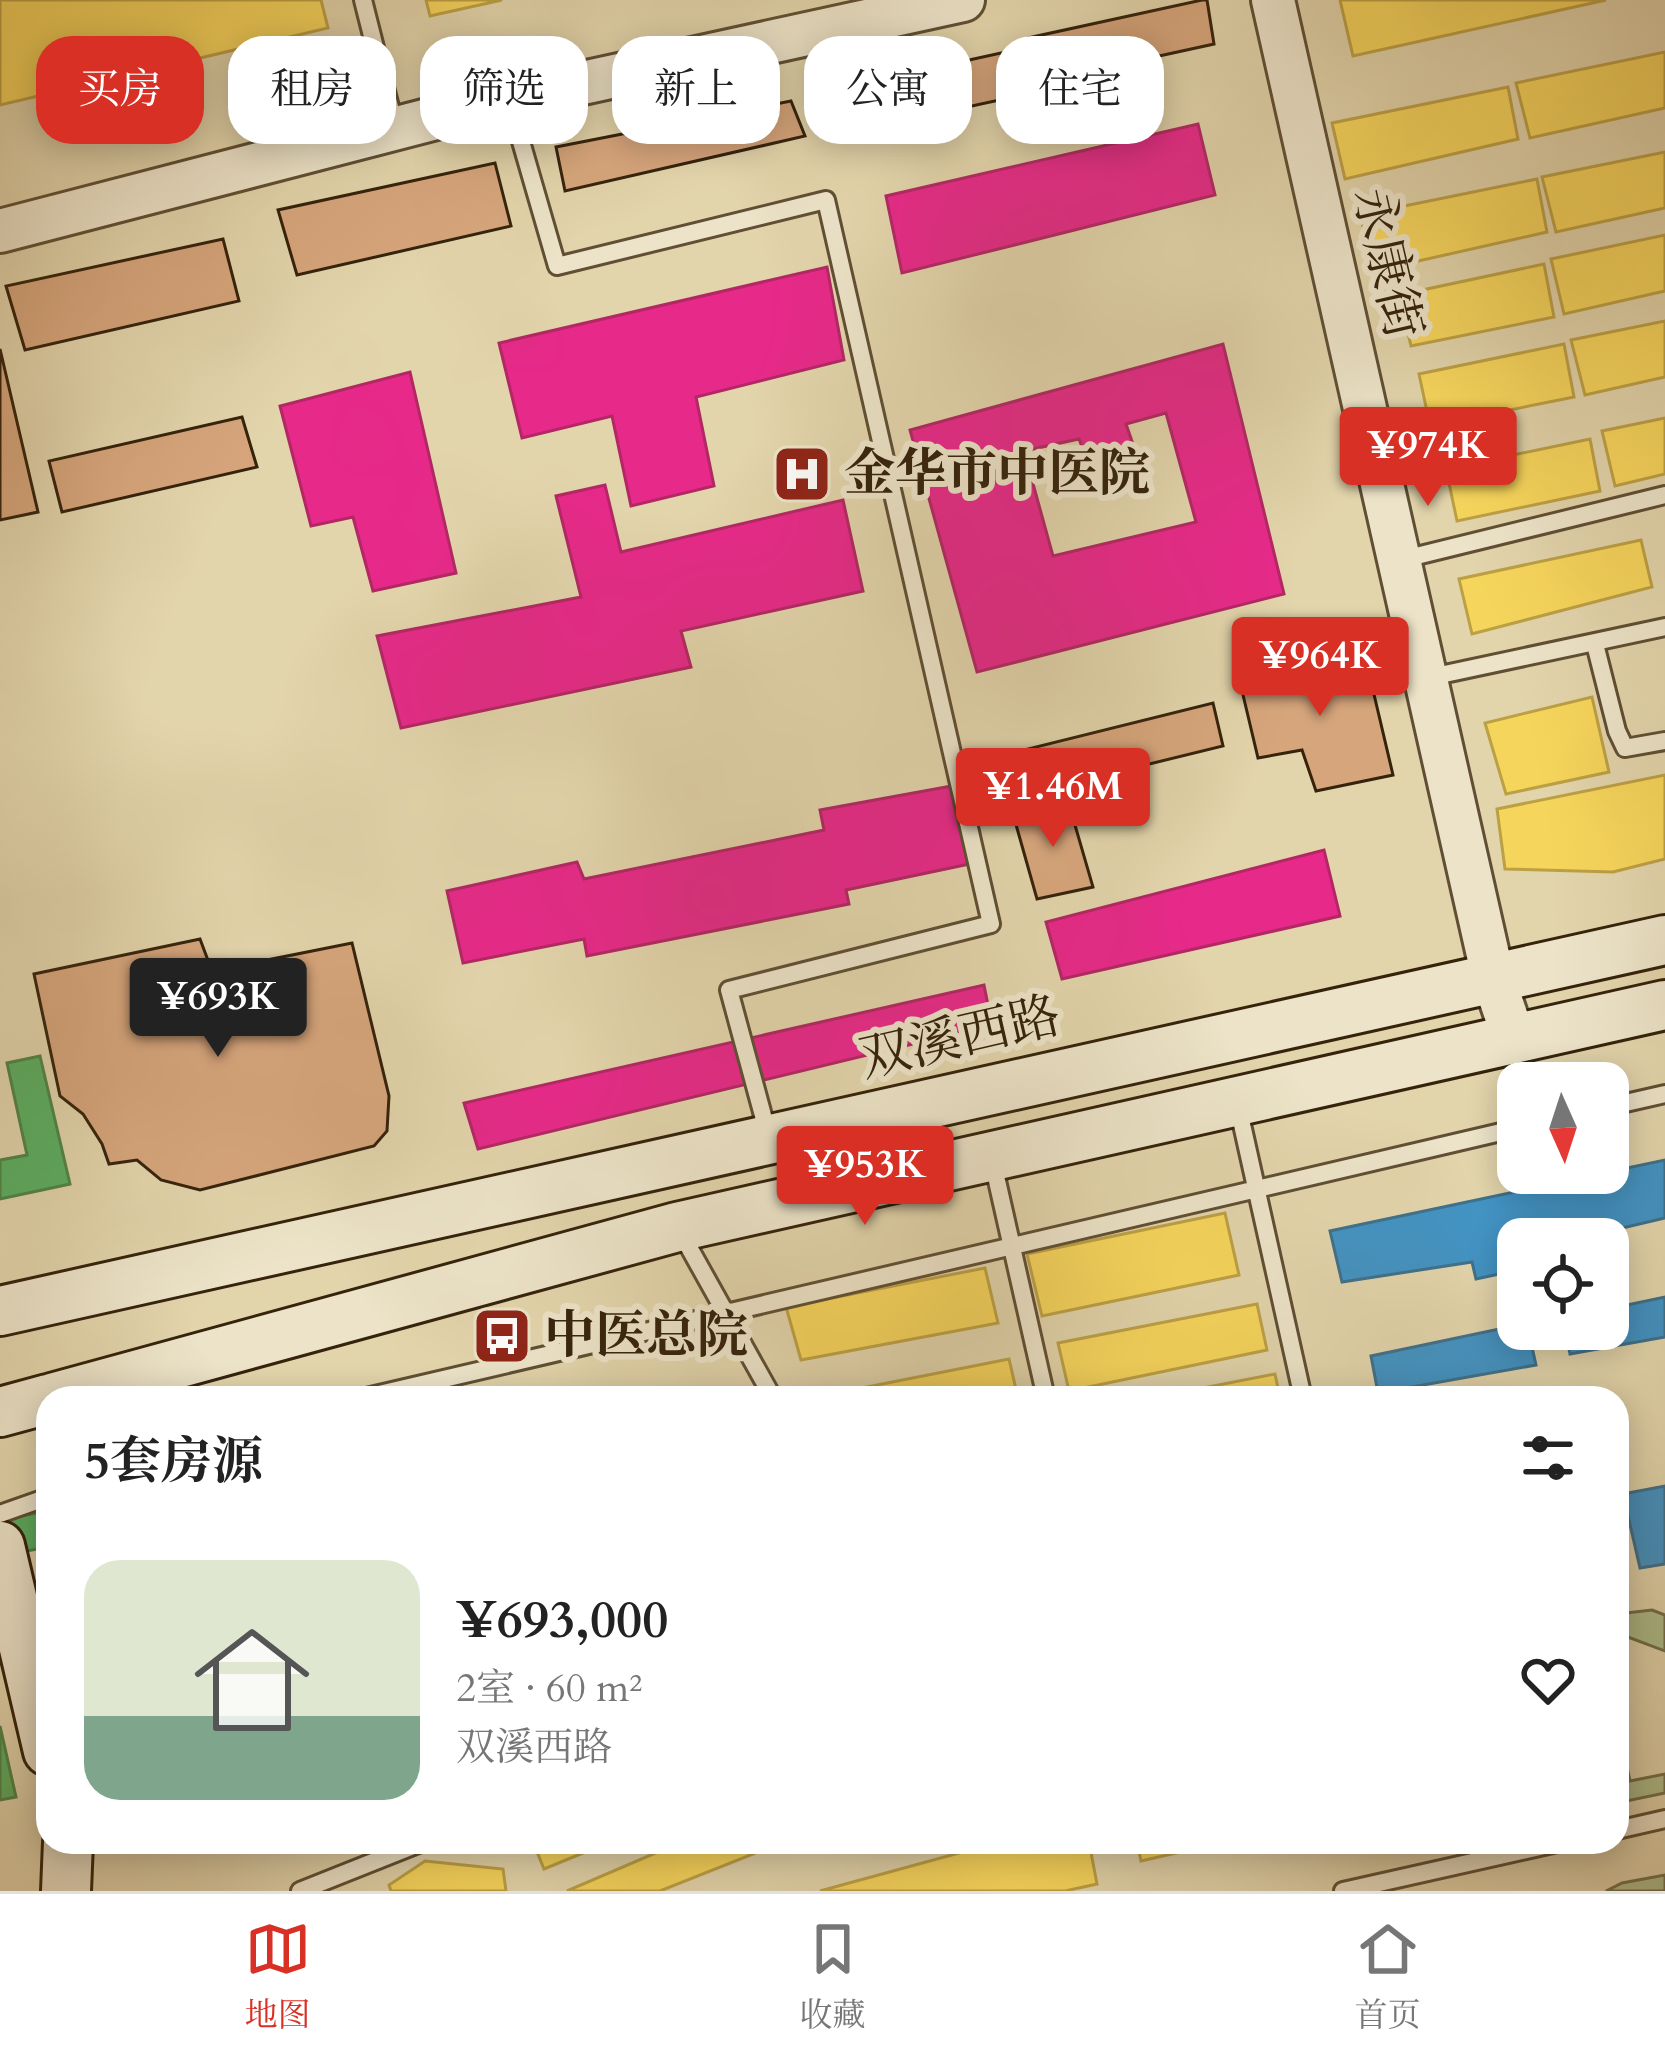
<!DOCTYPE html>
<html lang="zh">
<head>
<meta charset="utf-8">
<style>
  :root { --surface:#fff; --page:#f2f2f2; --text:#222; --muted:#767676; --line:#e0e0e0; --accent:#d93025 }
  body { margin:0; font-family:Cardo,"Noto Serif SC",serif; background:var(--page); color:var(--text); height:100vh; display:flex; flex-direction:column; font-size:45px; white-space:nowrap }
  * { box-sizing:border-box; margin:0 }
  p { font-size:39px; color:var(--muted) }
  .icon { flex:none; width:66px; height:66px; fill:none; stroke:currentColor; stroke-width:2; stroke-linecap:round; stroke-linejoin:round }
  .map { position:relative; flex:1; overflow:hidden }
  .side { position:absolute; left:36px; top:1386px; width:1593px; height:468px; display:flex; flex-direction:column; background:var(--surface); border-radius:36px; box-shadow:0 6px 30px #0003 }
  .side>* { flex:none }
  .top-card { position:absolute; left:36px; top:36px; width:1593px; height:108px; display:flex; gap:24px }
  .needle { width:78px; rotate:177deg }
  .controls { position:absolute; left:1497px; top:1062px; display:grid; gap:24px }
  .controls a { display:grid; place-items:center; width:132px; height:132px; border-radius:24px; background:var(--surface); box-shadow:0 6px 30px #0003; font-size:60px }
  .price { position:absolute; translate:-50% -102px; padding:0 27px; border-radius:12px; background:var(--accent); color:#fff; font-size:39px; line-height:78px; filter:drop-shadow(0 3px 6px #0008) }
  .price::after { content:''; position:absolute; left:50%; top:72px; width:36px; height:27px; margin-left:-18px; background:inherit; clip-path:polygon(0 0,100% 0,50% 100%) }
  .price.active { background:#222; color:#fff }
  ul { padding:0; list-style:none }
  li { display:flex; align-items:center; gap:36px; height:300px; padding:0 48px }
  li+li { border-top:3px solid var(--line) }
  li span { display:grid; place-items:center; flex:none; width:336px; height:240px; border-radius:36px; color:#555 }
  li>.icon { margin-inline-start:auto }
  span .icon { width:144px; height:144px; fill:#fffc; stroke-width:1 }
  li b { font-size:51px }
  h2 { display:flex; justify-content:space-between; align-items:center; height:144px; padding:0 48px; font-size:51px }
  .tag { padding:0 42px; border-radius:36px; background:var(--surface); box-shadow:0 6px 30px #0003; font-size:42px; line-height:108px }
  .tag.active { background:var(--accent); color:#fff }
  .dock { display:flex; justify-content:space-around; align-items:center; height:168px; border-top:3px solid var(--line); background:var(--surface); font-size:33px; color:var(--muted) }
  .dock a { display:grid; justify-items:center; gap:6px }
  .dock .active { color:var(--accent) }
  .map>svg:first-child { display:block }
</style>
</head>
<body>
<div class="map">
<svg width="1665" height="1891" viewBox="0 0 1665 1891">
  <rect width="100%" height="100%" fill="#e2d4ab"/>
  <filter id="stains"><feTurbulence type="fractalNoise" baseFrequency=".00167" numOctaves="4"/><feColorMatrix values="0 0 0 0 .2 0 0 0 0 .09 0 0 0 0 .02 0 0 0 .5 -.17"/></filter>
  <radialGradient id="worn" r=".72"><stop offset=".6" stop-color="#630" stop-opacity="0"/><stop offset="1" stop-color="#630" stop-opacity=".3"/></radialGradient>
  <path fill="#aebe8c" stroke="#72704c" stroke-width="3" d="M1652 1610 1665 1615V1651L1628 1637 1617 1638V1614Z
    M1617 1721 1630 1781 1665 1774V1793L1617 1803Z
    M1665 1875V1891H1606L1622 1883Z"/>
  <path fill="#f6d55c" stroke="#bca044" stroke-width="3" d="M0 0H321L328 28 0 105Z
    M426 0H502L430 16Z
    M1340 0H1606L1353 56Z
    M1665 52V108L1530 138 1516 83Z
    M1508 87 1518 139 1345 179 1332 123Z
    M1665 152V208L1556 232 1542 177Z
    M1537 179 1547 232 1374 271 1360 215Z
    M1665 235V291L1564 314 1551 259Z
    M1544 264 1554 317 1411 346 1399 295Z
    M1665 321V377L1585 395 1571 340Z
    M1564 344 1574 397 1430 426 1419 374Z
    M1665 418V474L1615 486 1602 431Z
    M1590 439 1600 491 1457 521 1446 469Z
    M1641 540 1652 587 1472 634 1459 579Z
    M1592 697 1609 772 1506 794 1485 723Z
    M1665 775V859L1613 872 1505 869 1497 809Z
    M1225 1213 1239 1275 1042 1316 1027 1254Z
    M985 1268 998 1323 801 1360 786 1307Z
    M1257 1304 1267 1350 1069 1391 1058 1343Z
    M1009 1359 1018 1398H811Z
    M1275 1374 1280 1398H1152Z
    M533 1842H610L544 1869Z
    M681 1842H783L660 1891H567Z
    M999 1842H1089L1097 1884 1065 1891H820Z
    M1137 1842H1225L1141 1861Z
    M425 1861 503 1869 506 1891H391L389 1885Z"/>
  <path fill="#4393c3" stroke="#3f718c" stroke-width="3" d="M1665 1160V1218L1597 1234V1239H1518V1270L1476 1279 1472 1262 1342 1282 1330 1231Z
    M1665 1297V1337L1570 1354 1565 1329H1608V1309Z
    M1518 1325V1329H1528L1536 1365 1378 1393 1371 1356Z
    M1665 1486V1564L1640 1568 1623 1494Z"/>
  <path fill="#e7298a" stroke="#b22764" stroke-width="3" fill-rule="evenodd" d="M1198 124 1215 195 902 273 886 196Z
    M827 267 844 360 696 397 714 486 631 506 612 416 522 438 499 343Z
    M1223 344 1284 594 977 672 910 430ZM1166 413 1196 522 1053 556 1024 451 1079 439 1087 460 1134 447 1126 424Z
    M410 372 456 573 373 591 353 517 311 526 280 406Z
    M605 485 621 552 843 500 863 591 681 631 691 667 401 728 377 636 581 597 556 496Z
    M957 785 974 863 846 890 849 904 587 956 584 939 463 963 447 891 577 862 584 879 824 830 820 810Z
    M1324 850 1340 916 1062 979 1046 922Z
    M984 985 992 1025 478 1149 464 1103Z"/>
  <path fill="#5aae61" stroke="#4f8448" stroke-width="3" d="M40 1056 70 1184 0 1199V1160L27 1155 7 1063Z
    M48 1511V1547L0 1556V1520Z
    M0 1726 16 1797 0 1800Z"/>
  <path fill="#d6a57c" stroke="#35230c" stroke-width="3" d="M1202 0H1207L1214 44 1040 82 1028 38Z
    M1010 51 1018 96 843 134 832 90Z
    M791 101 805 136 565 191 556 147Z
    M495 163 511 226 297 275 278 210Z
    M223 239 239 301 25 350 6 286Z
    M0 349 38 512 0 520Z
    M242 417 257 467 62 512 49 461Z
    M1364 652 1393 775 1316 791 1302 750 1258 758 1239 678Z
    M1213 703 1223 746 1006 799 992 758Z
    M1068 801 1093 887 1037 899 1013 814Z
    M200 939 212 971 352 943 389 1096 387 1131 374 1146 200 1190 161 1180 137 1160 109 1164 102 1144 83 1114 60 1096 34 974Z"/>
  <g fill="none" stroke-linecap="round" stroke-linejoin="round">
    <defs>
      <path id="service" d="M363 0 395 127
        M509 100 557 266 826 200 991 924 729 990 768 1134
        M1400 560 1665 495
        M1595 644 1617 731 1625 748 1665 741
        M1426 678 1665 627
        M1237 1102 1303 1398
        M1608 1107 1665 1094
        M993 1163 1046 1398
        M681 1233 773 1398
        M362 1398 1518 1128
        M0 1514 48 1497
        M1617 1830 1665 1819
        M300 1891 423 1842
        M1343 1891 1562 1842"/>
      <path id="tertiary" d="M1273 0 1493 977 1514 1039
        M0 231 509 99 963 0"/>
      <path id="secondary" d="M0 1311 1665 940
        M52 1398 677 1227 1665 1005
        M0 1412 48 1399
        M0 1546 48 1751
        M66 1891 68 1842"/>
    </defs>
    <use href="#service" stroke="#604f34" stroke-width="22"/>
    <use href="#tertiary" stroke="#604f34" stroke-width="48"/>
    <use href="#secondary" stroke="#35230c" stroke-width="54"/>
    <use href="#service" stroke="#ece3c8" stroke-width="16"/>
    <use href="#tertiary" stroke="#ece3c8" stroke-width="42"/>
    <use href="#secondary" stroke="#ece3c8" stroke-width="48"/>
  </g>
  <defs>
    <symbol id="hospital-square" viewBox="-11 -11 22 22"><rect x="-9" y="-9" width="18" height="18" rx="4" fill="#8f2418" stroke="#ece3c8"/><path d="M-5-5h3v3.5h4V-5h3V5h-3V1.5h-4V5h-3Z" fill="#fff"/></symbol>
    <symbol id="bus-square" viewBox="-11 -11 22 22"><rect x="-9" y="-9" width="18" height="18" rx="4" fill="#8f2418" stroke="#ece3c8"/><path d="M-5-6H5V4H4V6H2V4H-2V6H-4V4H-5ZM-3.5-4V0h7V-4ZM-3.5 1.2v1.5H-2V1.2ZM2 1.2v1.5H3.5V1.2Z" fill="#fff"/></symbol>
  </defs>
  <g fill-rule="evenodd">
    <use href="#hospital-square" x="769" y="441" width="66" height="66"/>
    <use href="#bus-square" x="469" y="1303" width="66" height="66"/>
  </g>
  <g text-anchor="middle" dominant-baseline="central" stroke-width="12" stroke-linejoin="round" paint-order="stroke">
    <g font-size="51" fill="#35230c" stroke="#ece3c8">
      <text transform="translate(1387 263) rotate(77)">永康街</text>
      <text transform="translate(960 1038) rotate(-13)">双溪西路</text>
    </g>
    <g font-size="51" font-weight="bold" fill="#35230c" stroke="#ece3c8" text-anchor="start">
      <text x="844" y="474">金华市中医院</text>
      <text x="544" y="1336">中医总院</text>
    </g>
  </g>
  <rect width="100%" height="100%" filter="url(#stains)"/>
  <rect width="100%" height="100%" fill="url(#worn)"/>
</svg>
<div class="controls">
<a><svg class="needle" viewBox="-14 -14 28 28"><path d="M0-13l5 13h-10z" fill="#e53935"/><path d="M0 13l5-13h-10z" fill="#767676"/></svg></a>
<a><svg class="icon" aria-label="locate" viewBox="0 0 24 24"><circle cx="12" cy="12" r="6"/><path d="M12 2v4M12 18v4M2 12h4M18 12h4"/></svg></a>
</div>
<b class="price" style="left:1428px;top:509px">¥974K</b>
<b class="price" style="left:1320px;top:719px">¥964K</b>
<b class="price" style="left:1053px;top:850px">¥1.46M</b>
<b class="price active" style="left:218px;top:1060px">¥693K</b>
<b class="price" style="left:865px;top:1228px">¥953K</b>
<div class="top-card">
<a class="tag active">买房</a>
<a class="tag">租房</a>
<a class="tag">筛选</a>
<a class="tag">新上</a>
<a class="tag">公寓</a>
<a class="tag">住宅</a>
</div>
<section class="side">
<h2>5套房源<svg class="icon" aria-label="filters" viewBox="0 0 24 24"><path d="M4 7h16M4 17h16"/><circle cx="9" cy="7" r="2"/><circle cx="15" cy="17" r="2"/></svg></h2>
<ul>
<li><span style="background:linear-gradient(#dfe7d0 65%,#7fa58c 0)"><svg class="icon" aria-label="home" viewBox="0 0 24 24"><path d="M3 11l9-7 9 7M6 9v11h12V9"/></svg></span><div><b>¥693,000</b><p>2室 · 60 m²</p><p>双溪西路</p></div><svg class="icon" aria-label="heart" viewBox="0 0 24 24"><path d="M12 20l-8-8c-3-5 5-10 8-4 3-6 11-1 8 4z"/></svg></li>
</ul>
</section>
</div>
<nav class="dock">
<a class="active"><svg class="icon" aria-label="map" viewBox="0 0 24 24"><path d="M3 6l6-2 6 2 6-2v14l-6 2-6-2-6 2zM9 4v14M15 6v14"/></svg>地图</a>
<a><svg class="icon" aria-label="saved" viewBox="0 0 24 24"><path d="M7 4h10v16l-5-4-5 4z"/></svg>收藏</a>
<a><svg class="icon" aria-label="home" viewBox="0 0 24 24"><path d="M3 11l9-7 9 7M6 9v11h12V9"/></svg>首页</a>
</nav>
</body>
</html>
